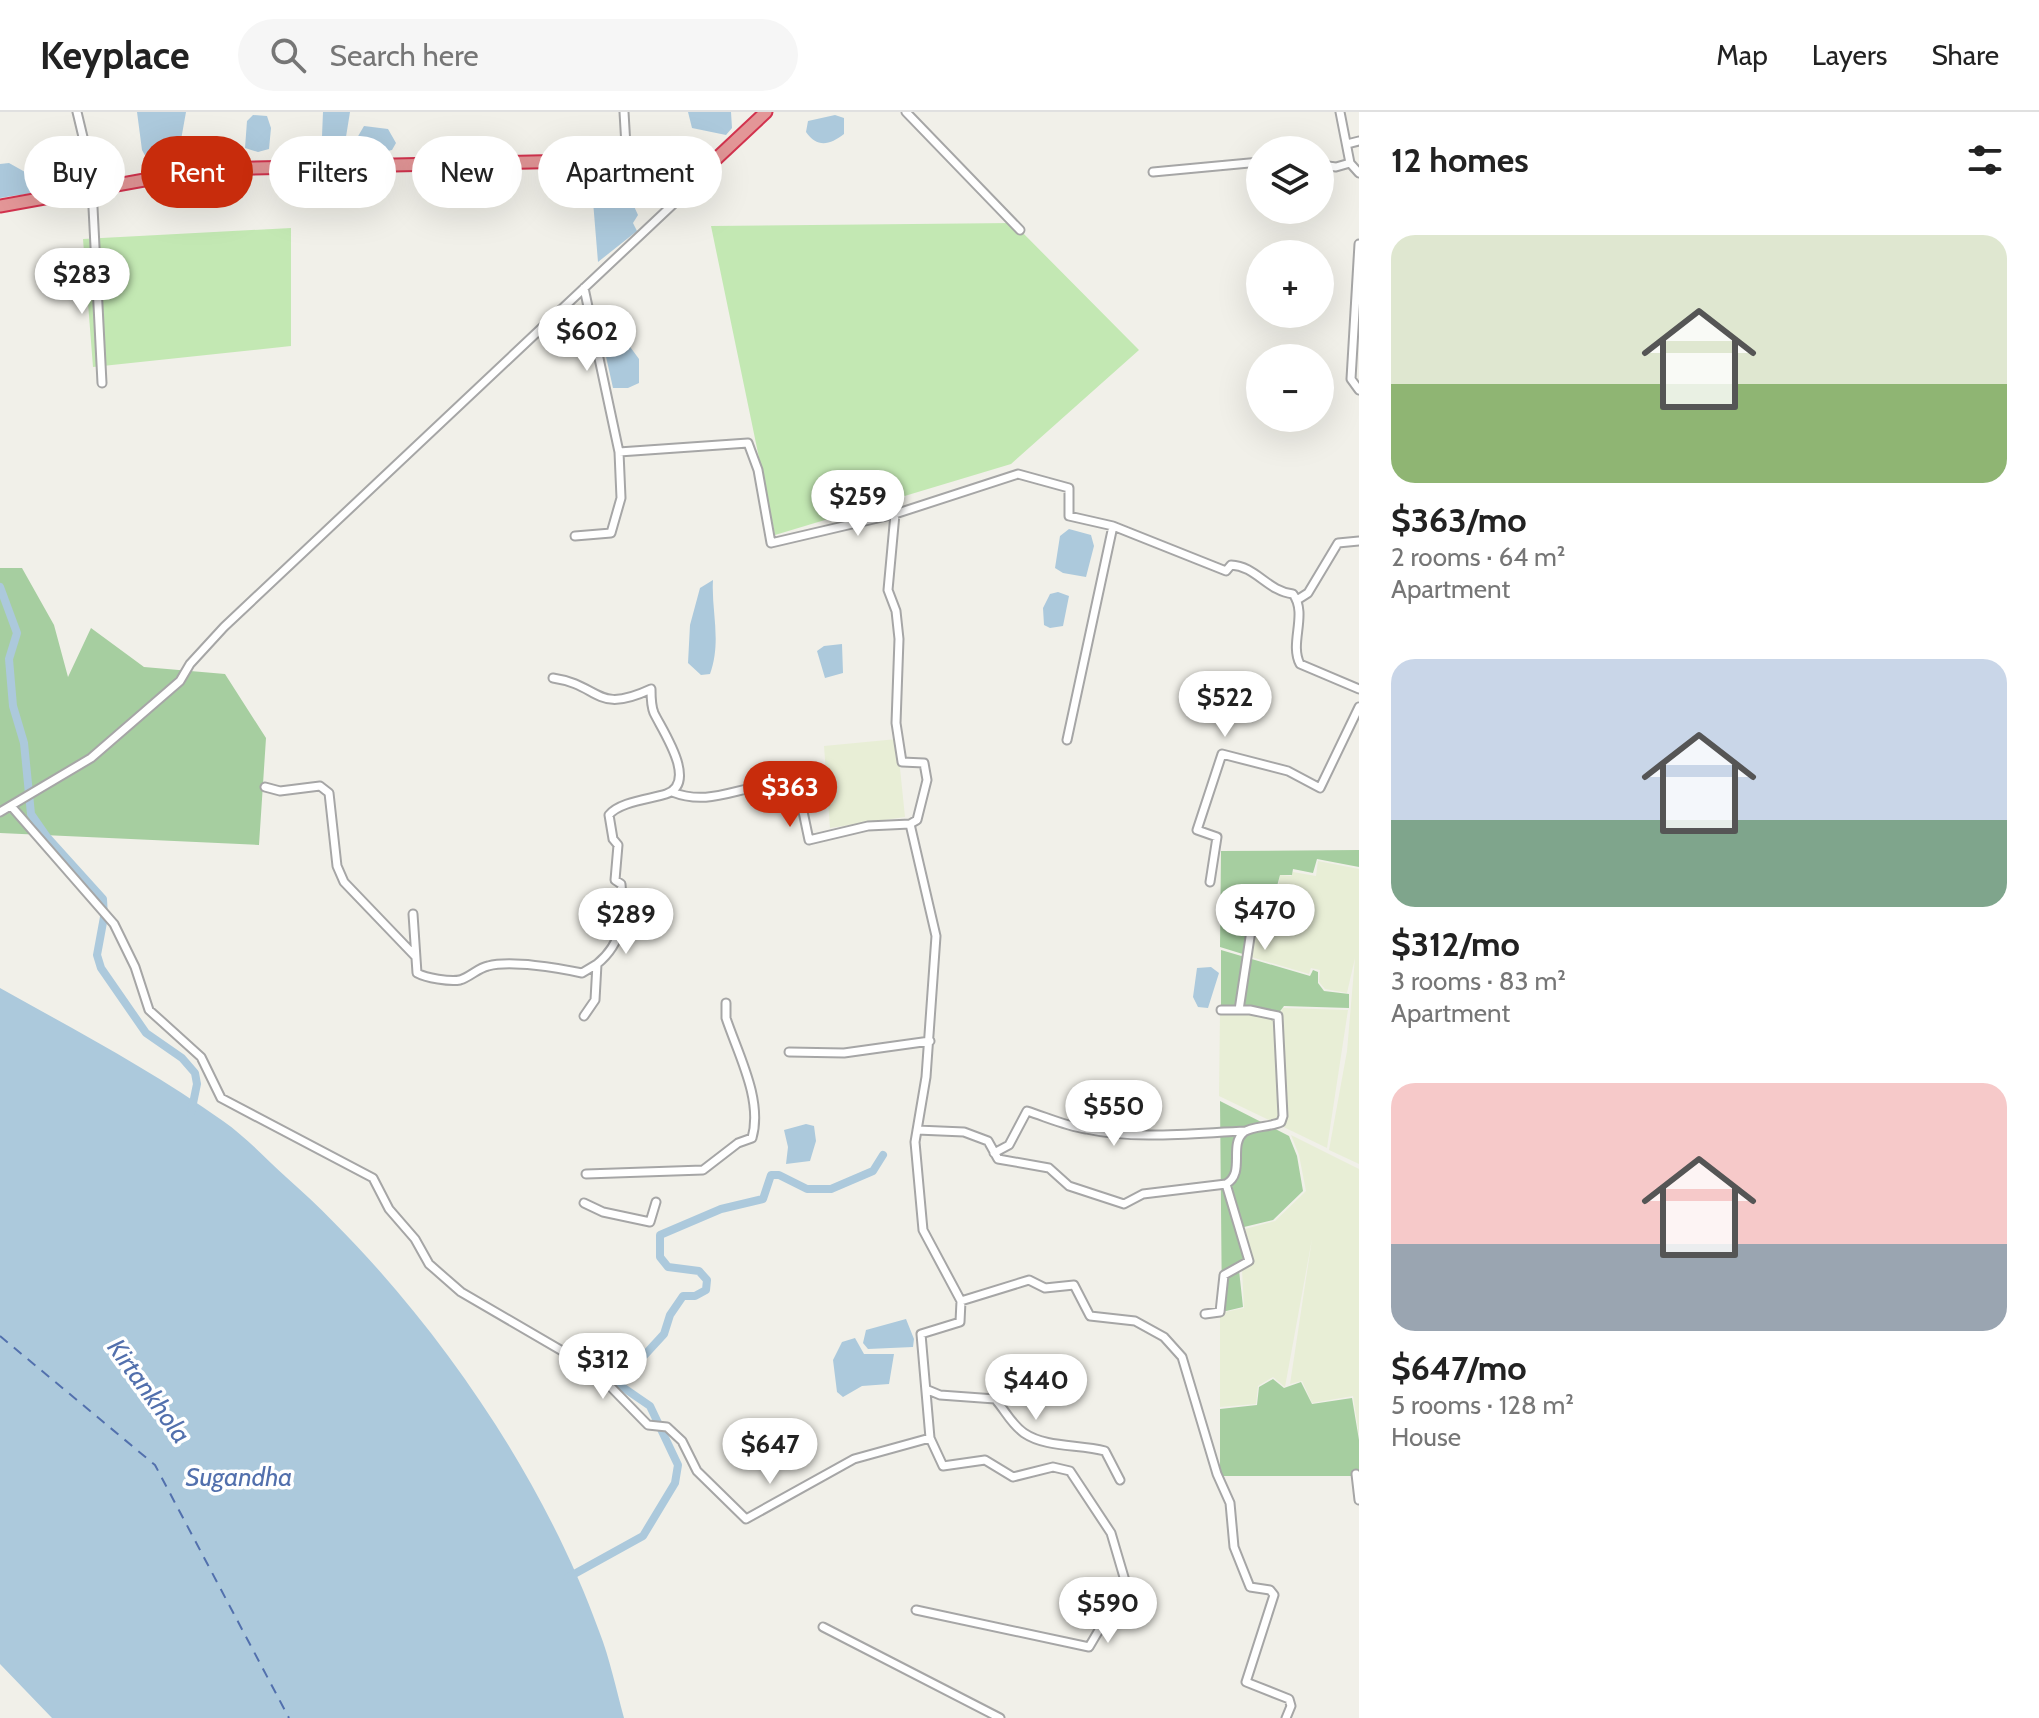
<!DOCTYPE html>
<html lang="en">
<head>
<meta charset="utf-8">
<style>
  :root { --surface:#fff; --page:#f6f6f6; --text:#222; --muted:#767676; --line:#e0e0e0; --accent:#c82c0c }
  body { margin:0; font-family:Cabin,sans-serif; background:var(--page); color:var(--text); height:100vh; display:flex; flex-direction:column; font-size:30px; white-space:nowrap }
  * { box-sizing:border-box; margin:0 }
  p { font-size:26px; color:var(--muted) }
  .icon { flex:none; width:44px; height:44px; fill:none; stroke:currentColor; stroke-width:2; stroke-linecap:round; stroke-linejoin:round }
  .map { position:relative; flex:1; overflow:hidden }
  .details { display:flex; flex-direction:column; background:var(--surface); width:680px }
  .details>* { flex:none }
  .banner { position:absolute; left:24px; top:24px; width:760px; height:72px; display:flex; gap:16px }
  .controls { position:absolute; left:1246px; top:24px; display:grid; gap:16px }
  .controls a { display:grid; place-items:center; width:88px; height:88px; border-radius:50%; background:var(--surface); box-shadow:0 8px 32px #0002; font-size:40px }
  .price { position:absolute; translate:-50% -68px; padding:0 18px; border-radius:28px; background:#fff; color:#222; font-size:26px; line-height:52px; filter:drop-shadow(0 2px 4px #0008) }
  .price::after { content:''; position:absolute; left:50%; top:48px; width:24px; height:18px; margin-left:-12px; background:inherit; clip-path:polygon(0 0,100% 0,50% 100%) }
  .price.current { background:var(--accent); color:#fff }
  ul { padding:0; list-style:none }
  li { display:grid; align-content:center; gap:16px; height:424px; padding:0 32px }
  li span { display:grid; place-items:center; height:248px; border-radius:24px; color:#555 }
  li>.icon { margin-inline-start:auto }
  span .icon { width:144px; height:144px; fill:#fffc; stroke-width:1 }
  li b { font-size:34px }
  h2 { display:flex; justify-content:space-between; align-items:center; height:96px; padding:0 32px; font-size:34px }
  .tag { padding:0 28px; border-radius:36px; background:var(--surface); box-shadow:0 8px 32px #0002; font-size:28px; line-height:72px }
  .tag.current { background:var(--accent); color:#fff }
  header { display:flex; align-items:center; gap:48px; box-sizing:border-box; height:112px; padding:0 40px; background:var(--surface); border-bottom:2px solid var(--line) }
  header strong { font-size:38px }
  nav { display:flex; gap:44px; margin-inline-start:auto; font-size:28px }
  .search { width:560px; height:72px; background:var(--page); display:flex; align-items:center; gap:20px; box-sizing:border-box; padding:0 28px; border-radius:44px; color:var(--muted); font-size:30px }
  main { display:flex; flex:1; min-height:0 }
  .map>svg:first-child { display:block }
</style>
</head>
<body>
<header>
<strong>Keyplace</strong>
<div class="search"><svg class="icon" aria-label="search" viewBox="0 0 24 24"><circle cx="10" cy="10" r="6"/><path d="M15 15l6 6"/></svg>Search here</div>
<nav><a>Map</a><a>Layers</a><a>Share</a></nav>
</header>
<main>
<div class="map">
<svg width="1359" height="1606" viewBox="0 0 1359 1606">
  <rect width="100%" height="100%" fill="#f1f0e9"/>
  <path fill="#e8eed6" d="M897 627 905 705 830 716 824 634Z
    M1318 749 1359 757V1052L1329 1038 1347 939 1355 846 1347 881 1325 877 1319 870 1320 858 1311 856 1309 862 1251 845 1254 814 1273 809 1280 763 1291 764 1293 760 1316 764Z
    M1283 896 1348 898 1327 1036 1219 984 1220 900H1250L1278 906Z
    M1291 1023 1359 1057V1323L1353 1284 1312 1291 1302 1269 1290 1272 1312 1127 1285 1275 1273 1265 1258 1274 1256 1292 1220 1295V1201L1244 1196 1242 1158 1254 1151 1245 1117 1275 1109 1306 1079 1299 1043Z"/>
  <path fill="#c3e8b3" d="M1013 111 1139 238 1011 352 775 423 711 114Z
    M291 116V234L93 255 83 127Z"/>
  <path fill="#a6cea0" d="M0 456H22L54 513 68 565 91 516 144 555 225 562 266 626 259 733 0 721Z
    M1359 738V755L1317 747 1313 761 1293 757 1292 763H1280L1269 804 1251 808 1246 843 1220 835 1221 739Z
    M1221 838 1310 864 1313 858 1318 860V871L1324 879 1349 882V896L1284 894 1278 902 1221 896Z
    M1220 989 1289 1024 1297 1044 1303 1079 1273 1108 1244 1115 1253 1150 1239 1158 1243 1195 1222 1200Z
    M1273 1267 1284 1276 1301 1270 1312 1292 1352 1286 1359 1328V1364H1220V1297L1257 1293 1259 1275Z"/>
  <path fill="#acc9dc" d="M137 0H186L179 39 166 54 148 49 142 38Z
    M323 0H350L345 31 338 35 325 32 322 24Z
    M688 0H731L732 16 726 23 692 16Z
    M253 3 267 4 271 16 269 37 258 40 245 36 247 9Z
    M835 3 844 6V22C830 33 817 36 806 20L808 9Z
    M364 14 388 17 396 31 392 38C376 42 367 40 357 26Z
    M61 34 70 38 76 58C59 82 27 81 0 86V52L9 51 25 60 38 46 48 44Z
    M595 72 633 92 638 103 633 111 637 119 598 150 592 77Z
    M628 232 639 247V271L628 276H613L605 240 610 233Z
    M1069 417 1091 423 1094 434 1086 465 1063 461 1055 456 1060 424Z
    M713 468C711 498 722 529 710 562L701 563 688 551 690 513 700 476Z
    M1058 480 1069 484 1063 514 1050 516 1044 513 1043 496 1050 482Z
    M842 532 843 561 825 566 817 539 824 534Z
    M1211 855 1219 861 1208 896 1198 895 1193 885 1197 856Z
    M0 876C75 918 153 959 223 1009 246 1025 266 1047 286 1065 418 1182 539 1353 599 1519 610 1547 616 1577 624 1606H52L0 1552Z
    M806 1012 814 1014 816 1029 810 1049 786 1052 788 1035 784 1018Z
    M906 1207 914 1227 913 1235 868 1237 863 1231 866 1218Z
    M855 1226 864 1242H894L889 1272 862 1274 843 1285 837 1280 833 1248 842 1230Z"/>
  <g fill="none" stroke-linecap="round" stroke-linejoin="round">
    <path stroke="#acc9dc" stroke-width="8" d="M0 475 17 521 9 547 13 594 24 631 31 702 47 725 103 787 104 805 97 843 101 856 146 921 182 946 195 961 197 972 191 1001
      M567 1466 643 1424 675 1371 678 1353 650 1294 618 1272 664 1222 670 1203 683 1184H695L706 1178 707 1168 699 1159 668 1155 660 1145V1123L721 1097 763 1087 771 1063H779L807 1077H831L873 1059 883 1043"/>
    <path stroke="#5270ad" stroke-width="2" stroke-dasharray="10 8" stroke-linecap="butt" d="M0 1224 155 1353 289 1606"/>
    <defs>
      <path id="minor" d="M77 0 95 75
        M624 0 627 51
        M906 0 1020 118
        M1347 32 1359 29
        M1350 51 1359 61
        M1320 53 1336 55 1350 51 1340 0
        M1153 60 1260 50
        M92 76 102 271
        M1359 132 1351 267 1359 278
        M619 340 748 331 758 358 771 431 895 402 888 478 896 499 899 527 896 611 902 650 924 651 927 668 917 708 910 712
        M895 402 1018 362 1069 376V404L1113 414 1067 628
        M1113 414 1226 459 1231 453C1256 454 1267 479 1293 482 1308 502 1289 531 1300 552L1359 577
        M575 424 611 421 621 386 619 340 584 176
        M1297 488 1308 481 1338 431 1359 429
        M553 566C601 573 595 603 651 577 651 585 651 594 654 601 662 618 699 671 666 682 650 687 619 690 609 703L613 727 618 733 615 768 621 772C624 804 624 830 597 852L595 888 584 904
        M265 675 280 679 320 674 329 681 337 754 344 770 415 844
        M672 680C713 696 741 671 782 673L801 690 809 728 868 714 910 712 936 824 926 965 915 1030 923 1118 961 1189 1029 1168 1045 1176 1074 1173 1090 1204 1135 1209 1164 1225 1182 1245 1217 1362 1230 1391 1234 1435 1250 1475 1270 1478 1274 1483 1246 1570 1289 1587 1291 1594 1286 1606
        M11 694 114 812 135 855 149 898 201 945 221 986 373 1066 389 1097 415 1127 429 1152 461 1180 576 1247 604 1268 648 1313 667 1315 682 1329 697 1359 746 1407 854 1347 930 1326 943 1354 985 1348 1013 1365 1053 1355 1070 1359 1111 1421 1126 1472 1089 1535 916 1498
        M0 700 91 646 180 569 190 552 224 515 701 66 713 49
        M1210 770 1217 725 1197 718 1222 642 1288 659 1320 676 1359 595
        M413 802 417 861C426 866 450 870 460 868 470 865 478 856 488 854 511 848 558 856 582 861L597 852
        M1239 898 1252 812 1272 806 1274 789
        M789 940 844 941 930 929
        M917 1018 964 1020 988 1029 998 1047 1049 1056 1069 1074 1124 1092 1143 1082 1226 1072
        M994 1041 1009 1033 1027 999C1046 1005 1066 1014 1086 1017 1136 1028 1195 1021 1246 1019
        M586 1062 703 1058 738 1031 752 1026C763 988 738 942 726 906V891
        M584 1091 603 1100 650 1110 656 1090
        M1205 1202 1220 1200 1224 1163 1249 1149 1226 1072C1246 1061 1228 1033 1244 1020 1252 1014 1271 1015 1281 1010L1283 1004 1278 904 1250 898H1221
        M928 1278 940 1283 995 1287C1005 1298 1011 1312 1024 1321 1046 1336 1079 1332 1105 1339L1120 1368
        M930 1326 921 1222 960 1210 961 1189
        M1356 1362 1359 1388
        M823 1515 1000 1606"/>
      <path id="highway" d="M0 94 205 57 577 49 701 52 717 46 766 0"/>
    </defs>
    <use href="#minor" stroke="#a6a6a6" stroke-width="11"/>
    <use href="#highway" stroke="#d2334e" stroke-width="15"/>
    <use href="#minor" stroke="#fff" stroke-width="7"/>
    <use href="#highway" stroke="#e39697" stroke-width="11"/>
  </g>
  <g text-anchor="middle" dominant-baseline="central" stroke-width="7" stroke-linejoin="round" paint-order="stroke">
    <g font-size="26" font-style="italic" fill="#5270ad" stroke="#fff">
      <text transform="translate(149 1279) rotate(54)">Kirtankhola</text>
      <text x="239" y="1365">Sugandha</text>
    </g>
  </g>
</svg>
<div class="controls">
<a><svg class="icon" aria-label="layers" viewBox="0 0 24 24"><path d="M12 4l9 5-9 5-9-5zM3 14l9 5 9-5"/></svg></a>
<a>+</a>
<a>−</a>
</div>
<b class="price" style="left:82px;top:204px">$283</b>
<b class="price" style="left:587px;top:261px">$602</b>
<b class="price" style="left:858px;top:426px">$259</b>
<b class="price" style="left:1225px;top:627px">$522</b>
<b class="price current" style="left:790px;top:717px">$363</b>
<b class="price" style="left:1265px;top:840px">$470</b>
<b class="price" style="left:626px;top:844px">$289</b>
<b class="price" style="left:1114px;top:1036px">$550</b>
<b class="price" style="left:603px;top:1289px">$312</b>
<b class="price" style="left:1036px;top:1310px">$440</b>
<b class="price" style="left:770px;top:1374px">$647</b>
<b class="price" style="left:1108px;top:1533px">$590</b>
<div class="banner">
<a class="tag">Buy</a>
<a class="tag current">Rent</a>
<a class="tag">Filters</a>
<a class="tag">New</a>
<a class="tag">Apartment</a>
</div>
</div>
<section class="details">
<h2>12 homes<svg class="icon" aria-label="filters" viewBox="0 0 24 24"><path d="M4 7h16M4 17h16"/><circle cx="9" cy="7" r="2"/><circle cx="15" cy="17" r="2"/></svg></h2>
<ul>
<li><span style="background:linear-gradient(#dfe7d0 60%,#8fb573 0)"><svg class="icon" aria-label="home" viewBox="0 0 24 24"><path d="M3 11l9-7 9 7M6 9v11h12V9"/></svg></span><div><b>$363/mo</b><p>2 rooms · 64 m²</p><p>Apartment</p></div></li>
<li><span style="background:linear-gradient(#c9d6e8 65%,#7fa58c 0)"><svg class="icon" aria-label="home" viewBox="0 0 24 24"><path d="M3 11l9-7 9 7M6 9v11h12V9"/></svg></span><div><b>$312/mo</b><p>3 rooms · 83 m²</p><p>Apartment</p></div></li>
<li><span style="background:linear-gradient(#f6c9c9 65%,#9aa5b1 0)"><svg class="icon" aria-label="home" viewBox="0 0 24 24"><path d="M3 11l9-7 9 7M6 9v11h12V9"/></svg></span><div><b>$647/mo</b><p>5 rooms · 128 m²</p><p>House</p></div></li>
</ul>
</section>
</main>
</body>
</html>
